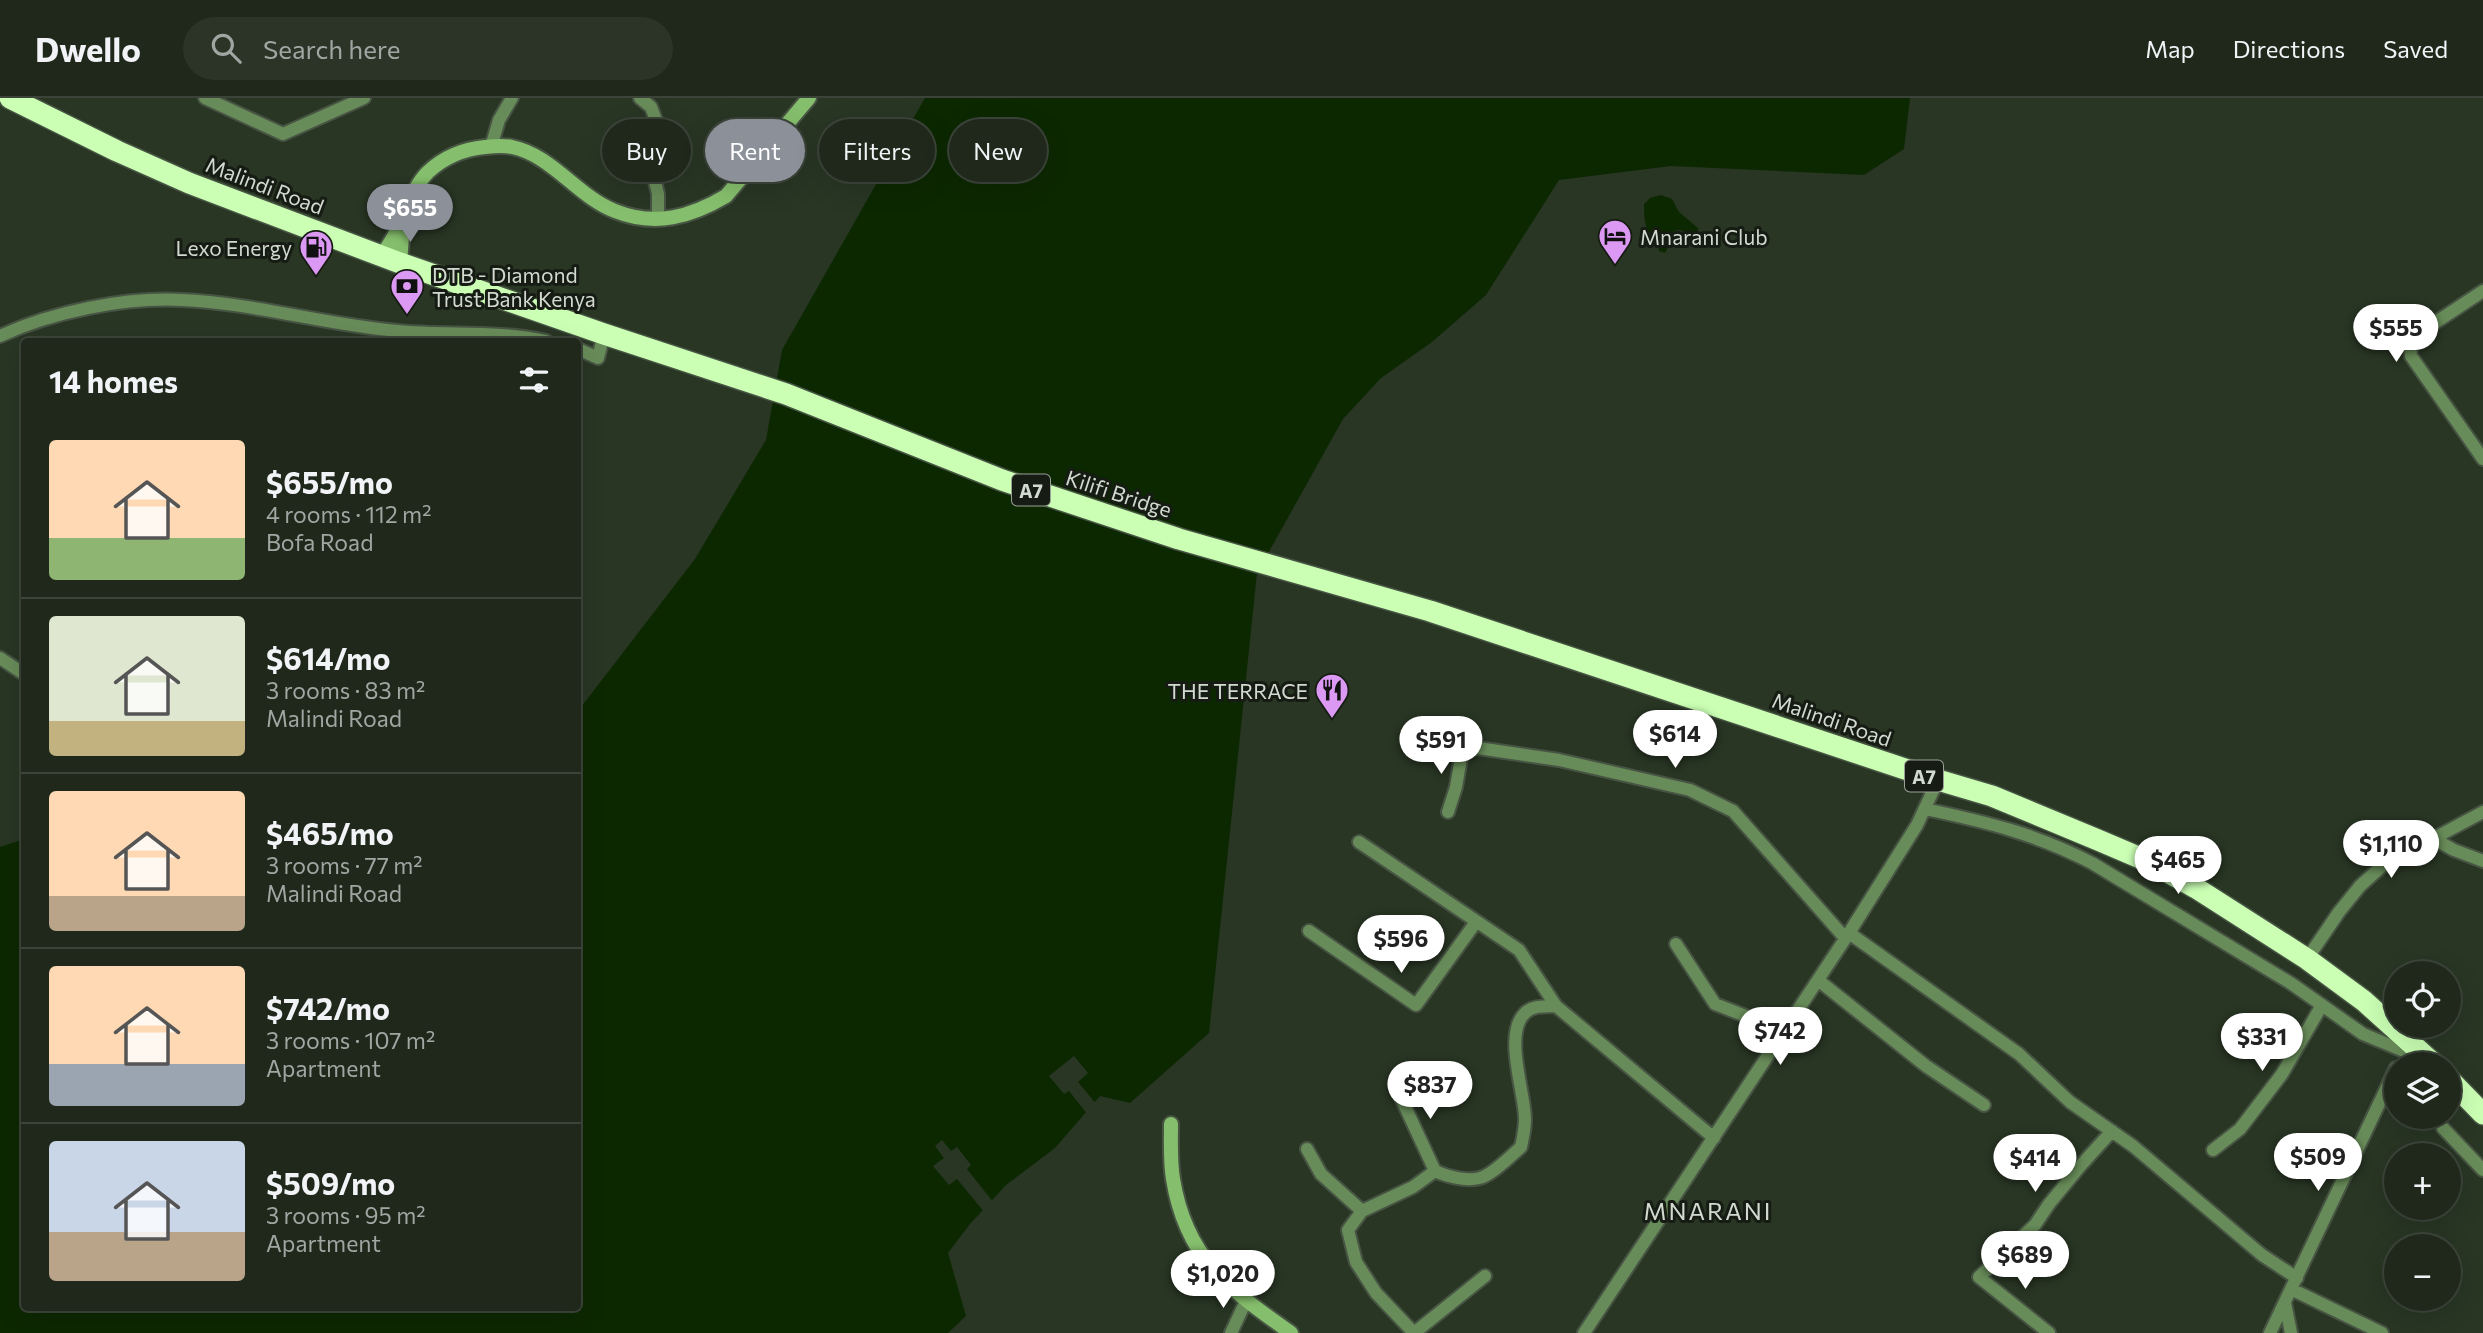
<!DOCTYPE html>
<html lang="en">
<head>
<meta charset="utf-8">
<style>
  :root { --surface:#1f281b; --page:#2c3428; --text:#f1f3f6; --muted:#a1a6a3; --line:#3c443a; --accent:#8c9099 }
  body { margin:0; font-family:Commissioner,sans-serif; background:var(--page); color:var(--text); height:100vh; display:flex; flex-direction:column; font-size:26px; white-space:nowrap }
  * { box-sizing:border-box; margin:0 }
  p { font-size:23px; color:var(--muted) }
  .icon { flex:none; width:38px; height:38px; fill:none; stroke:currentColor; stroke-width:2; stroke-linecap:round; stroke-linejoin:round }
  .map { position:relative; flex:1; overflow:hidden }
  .sheet { position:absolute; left:21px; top:240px; width:560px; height:973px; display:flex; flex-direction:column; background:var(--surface); border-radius:7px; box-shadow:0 7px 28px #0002,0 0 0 2px var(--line) }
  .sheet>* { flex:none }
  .guide { position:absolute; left:602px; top:21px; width:665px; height:63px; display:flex; gap:14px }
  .controls { position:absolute; left:2384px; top:863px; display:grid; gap:14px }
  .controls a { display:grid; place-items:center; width:77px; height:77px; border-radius:50%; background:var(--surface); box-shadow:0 7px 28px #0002,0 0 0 2px var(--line); font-size:35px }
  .price { position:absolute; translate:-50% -60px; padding:0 16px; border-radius:24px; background:#fff; color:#222; font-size:23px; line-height:46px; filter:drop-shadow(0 2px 4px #0008) }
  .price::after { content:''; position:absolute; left:50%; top:42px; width:21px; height:16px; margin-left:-10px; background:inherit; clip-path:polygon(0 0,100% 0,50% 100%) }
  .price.on { background:var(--accent); color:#fff }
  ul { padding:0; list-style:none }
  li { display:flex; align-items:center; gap:21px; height:175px; padding:0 28px }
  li+li { border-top:2px solid var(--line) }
  li span { display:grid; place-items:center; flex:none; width:196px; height:140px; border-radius:7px; color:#555 }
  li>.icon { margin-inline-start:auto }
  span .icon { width:84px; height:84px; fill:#fffc; stroke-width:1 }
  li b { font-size:30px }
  h2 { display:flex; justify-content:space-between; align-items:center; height:84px; padding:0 28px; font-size:30px }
  .chip { padding:0 24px; border-radius:32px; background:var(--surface); box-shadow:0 7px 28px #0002,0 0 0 2px var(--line); font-size:24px; line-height:63px }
  .chip.on { background:var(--accent); color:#fff }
  header { display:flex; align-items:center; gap:42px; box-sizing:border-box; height:98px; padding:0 35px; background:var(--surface); border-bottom:2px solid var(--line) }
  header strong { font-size:33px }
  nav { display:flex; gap:38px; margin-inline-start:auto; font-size:24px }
  .search { width:490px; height:63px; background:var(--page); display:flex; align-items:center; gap:18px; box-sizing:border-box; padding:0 24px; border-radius:38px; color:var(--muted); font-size:26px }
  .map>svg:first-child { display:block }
</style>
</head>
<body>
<header>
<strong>Dwello</strong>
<div class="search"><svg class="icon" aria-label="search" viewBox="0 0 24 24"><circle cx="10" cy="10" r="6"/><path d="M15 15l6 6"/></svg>Search here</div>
<nav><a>Map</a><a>Directions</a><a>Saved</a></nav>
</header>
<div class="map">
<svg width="2483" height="1235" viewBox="0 0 2483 1235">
  <rect width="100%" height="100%" fill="#293624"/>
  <path fill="#0c2800" d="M925 0H1910L1904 51 1864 77 1671 68 1559 82 1486 197 1432 244 1381 280 1343 321 1257 475 1209 935 1130 1005 1100 998 1055 1050 1006 1087 970 1126 948 1155 966 1218 948 1235H0V749L24 741V1209H578V613L695 461 766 342 782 252Z
    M1661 97 1672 101 1679 114 1699 131 1693 136C1664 125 1675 141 1665 155L1659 153C1659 141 1653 141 1648 132 1644 125 1644 114 1644 106L1650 100Z"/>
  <path fill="#293624" d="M1074 958 1088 975 1078 984 1097 1007 1088 1017 1069 993 1064 996 1049 978Z
    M942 1042 951 1053 957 1049 971 1067 967 1071 994 1105 985 1115 957 1081 949 1087 933 1068 944 1060 935 1048Z"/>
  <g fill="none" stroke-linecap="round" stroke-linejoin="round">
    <defs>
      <path id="street" d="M205 0 283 36 364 0
        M640 0 651 9 656 22 648 53 658 96V121
        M491 49 499 22 512 0
        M2483 193 2421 234 2410 245 2411 258 2483 361
        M0 238C52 214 124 199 182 202 254 205 325 227 398 233 448 238 497 232 546 243
        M578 251 598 260 604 236
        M0 560 24 576
        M1435 649 1451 646 1559 662 1690 692 1733 713 1845 840
        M1925 711C1987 724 2036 736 2092 765L2292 886 2363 936 2404 953
        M1448 714 1456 689 1463 648
        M2434 741 2454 752 2483 763
        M1359 744 1519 852 1556 908
        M1309 833 1416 907 1476 824
        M1849 835 2019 956 2070 1004 2133 1048 2262 1157 2297 1180
        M1676 846 1715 906 1784 933
        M2307 861 2339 814 2360 788 2382 768 2483 714
        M1818 882 1926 968 1984 1007
        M1395 987 1435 1073
        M2443 1030 2483 1072
        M1307 1051 1321 1076 1362 1113 1413 1089 1435 1073C1448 1079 1471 1085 1485 1078 1496 1073 1512 1057 1521 1049 1523 1040 1525 1030 1525 1021 1525 995 1503 936 1525 915 1533 907 1545 909 1556 908L1714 1040
        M2213 1052 2240 1031 2282 976 2322 907
        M1362 1113 1348 1132 1356 1164 1376 1195 1414 1235 1485 1178
        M2291 1191 2382 1235
        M2285 1205 2291 1235
        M1231 1235 1246 1203
        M1584 1235 1849 835 1917 727 1938 682
        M2049 1235 1979 1179 2035 1127 2049 1106 2082 1066 2112 1033
        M2270 1235 2396 970"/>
      <path id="secondary" d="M382 158C387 149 394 140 398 130 407 112 413 89 428 74 444 59 464 51 485 49 494 48 503 47 512 49 552 57 578 99 615 113 655 129 691 119 726 98L809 0
        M400 165 403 125
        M1171 1026C1171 1044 1170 1063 1173 1081 1186 1161 1229 1191 1291 1235"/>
      <path id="highway" d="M10 0 117 53 189 85 400 165 604 236 786 296 1002 382 1179 441 1430 513 1938 682 1992 698 2098 742 2152 765 2196 790 2307 861 2364 903 2434 966
        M2448 980 2483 1016"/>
    </defs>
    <use href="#street" stroke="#475443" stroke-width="16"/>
    <use href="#secondary" stroke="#475443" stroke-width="18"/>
    <use href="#highway" stroke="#475443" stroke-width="24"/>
    <use href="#street" stroke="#688c59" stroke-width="12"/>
    <use href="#secondary" stroke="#85be6c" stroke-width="14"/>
    <use href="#highway" stroke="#caffb4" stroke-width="21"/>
  </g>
  <defs>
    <symbol id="hotel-pin" viewBox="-11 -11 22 30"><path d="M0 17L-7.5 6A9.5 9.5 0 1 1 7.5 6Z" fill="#dc99f4" stroke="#161b13"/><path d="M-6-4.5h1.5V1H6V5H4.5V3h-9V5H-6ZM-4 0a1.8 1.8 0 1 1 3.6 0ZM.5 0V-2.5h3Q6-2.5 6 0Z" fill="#111"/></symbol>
    <symbol id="fuel-pin" viewBox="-11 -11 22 30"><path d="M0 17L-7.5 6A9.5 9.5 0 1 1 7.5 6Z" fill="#dc99f4" stroke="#161b13"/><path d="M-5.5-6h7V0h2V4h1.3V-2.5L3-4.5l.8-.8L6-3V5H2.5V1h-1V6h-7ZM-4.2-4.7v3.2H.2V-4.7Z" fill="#111"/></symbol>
    <symbol id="bank-pin" viewBox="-11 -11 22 30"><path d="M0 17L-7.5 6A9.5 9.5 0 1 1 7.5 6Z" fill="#dc99f4" stroke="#161b13"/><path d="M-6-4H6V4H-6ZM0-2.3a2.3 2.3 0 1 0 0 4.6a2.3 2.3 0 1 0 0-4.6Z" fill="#111"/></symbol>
    <symbol id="restaurant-pin" viewBox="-11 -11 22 30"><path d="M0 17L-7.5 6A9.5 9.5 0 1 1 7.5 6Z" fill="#dc99f4" stroke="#161b13"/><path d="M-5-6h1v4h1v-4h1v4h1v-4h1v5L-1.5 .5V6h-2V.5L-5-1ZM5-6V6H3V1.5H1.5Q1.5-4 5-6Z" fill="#111"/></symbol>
  </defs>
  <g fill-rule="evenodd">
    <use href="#hotel-pin" x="1596" y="119" width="38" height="52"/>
    <use href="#fuel-pin" x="297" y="130" width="38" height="52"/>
    <use href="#bank-pin" x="388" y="169" width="38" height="52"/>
    <use href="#restaurant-pin" x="1313" y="573" width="38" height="52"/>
  </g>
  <g text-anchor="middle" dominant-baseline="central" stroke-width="6" stroke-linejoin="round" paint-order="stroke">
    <g fill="#161b13" stroke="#9aa197" stroke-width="2">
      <rect x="1012" y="376.5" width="38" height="31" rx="5"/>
      <rect x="1905" y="662.5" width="38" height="31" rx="5"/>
    </g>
    <g font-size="19" font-weight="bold" fill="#d2dacf">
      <text x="1031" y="392">A7</text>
      <text x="1924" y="678">A7</text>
    </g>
    <g font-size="21" fill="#d2dacf" stroke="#161b13">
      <text transform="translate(265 87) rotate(21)">Malindi Road</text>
      <text transform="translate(1119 395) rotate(18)">Kilifi Bridge</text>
      <text transform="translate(1832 621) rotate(19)">Malindi Road</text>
    </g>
    <g font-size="21" fill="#d2dacf" stroke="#161b13" text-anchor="start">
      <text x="1640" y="138">Mnarani Club</text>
      <text x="292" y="149" text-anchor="end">Lexo Energy</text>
      <text x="432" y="176">DTB - Diamond<tspan x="432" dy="24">Trust Bank Kenya</tspan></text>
      <text x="1308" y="592" text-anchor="end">THE TERRACE</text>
    </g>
    <g font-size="24" letter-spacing="2" fill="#d2dacf" stroke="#161b13">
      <text x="1708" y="1112">MNARANI</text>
    </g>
  </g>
</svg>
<div class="controls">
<a><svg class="icon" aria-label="locate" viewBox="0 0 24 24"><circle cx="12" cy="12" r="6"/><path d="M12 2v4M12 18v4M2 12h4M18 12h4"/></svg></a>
<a><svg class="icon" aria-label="layers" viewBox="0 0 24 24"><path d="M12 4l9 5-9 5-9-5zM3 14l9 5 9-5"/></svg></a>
<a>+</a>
<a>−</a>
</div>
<b class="price on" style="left:410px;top:146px">$655</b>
<b class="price" style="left:2396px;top:266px">$555</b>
<b class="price" style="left:1675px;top:672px">$614</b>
<b class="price" style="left:1441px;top:678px">$591</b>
<b class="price" style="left:2391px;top:782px">$1,110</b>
<b class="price" style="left:2178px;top:798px">$465</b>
<b class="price" style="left:1401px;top:877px">$596</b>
<b class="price" style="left:1780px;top:969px">$742</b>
<b class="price" style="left:2262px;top:975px">$331</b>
<b class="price" style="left:1430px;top:1023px">$837</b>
<b class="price" style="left:2318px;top:1095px">$509</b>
<b class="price" style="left:2035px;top:1096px">$414</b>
<b class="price" style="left:2025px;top:1193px">$689</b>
<b class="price" style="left:1223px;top:1212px">$1,020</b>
<div class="guide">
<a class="chip">Buy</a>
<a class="chip on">Rent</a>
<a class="chip">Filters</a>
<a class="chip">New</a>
</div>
<section class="sheet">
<h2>14 homes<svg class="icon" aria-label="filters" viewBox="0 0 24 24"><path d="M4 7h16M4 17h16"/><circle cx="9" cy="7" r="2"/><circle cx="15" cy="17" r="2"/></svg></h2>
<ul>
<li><span style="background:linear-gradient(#ffd9b3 70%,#8fb573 0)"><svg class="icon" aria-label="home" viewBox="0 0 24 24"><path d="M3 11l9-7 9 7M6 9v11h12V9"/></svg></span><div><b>$655/mo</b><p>4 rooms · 112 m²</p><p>Bofa Road</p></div></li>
<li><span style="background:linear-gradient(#dfe7d0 75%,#c2b280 0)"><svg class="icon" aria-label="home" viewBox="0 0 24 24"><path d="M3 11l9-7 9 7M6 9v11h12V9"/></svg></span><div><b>$614/mo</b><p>3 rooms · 83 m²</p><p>Malindi Road</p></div></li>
<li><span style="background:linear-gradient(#ffd9b3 75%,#b9a48a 0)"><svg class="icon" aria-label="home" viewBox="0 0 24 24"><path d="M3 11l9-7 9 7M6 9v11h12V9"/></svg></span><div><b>$465/mo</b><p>3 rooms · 77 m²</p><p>Malindi Road</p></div></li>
<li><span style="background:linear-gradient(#ffd9b3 70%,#9aa5b1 0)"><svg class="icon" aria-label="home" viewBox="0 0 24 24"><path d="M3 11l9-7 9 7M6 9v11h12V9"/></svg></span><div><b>$742/mo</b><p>3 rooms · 107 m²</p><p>Apartment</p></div></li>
<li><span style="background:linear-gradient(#c9d6e8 65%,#b9a48a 0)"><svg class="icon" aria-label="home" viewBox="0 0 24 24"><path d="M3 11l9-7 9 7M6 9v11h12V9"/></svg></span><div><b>$509/mo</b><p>3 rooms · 95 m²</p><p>Apartment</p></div></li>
</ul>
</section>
</div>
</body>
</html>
